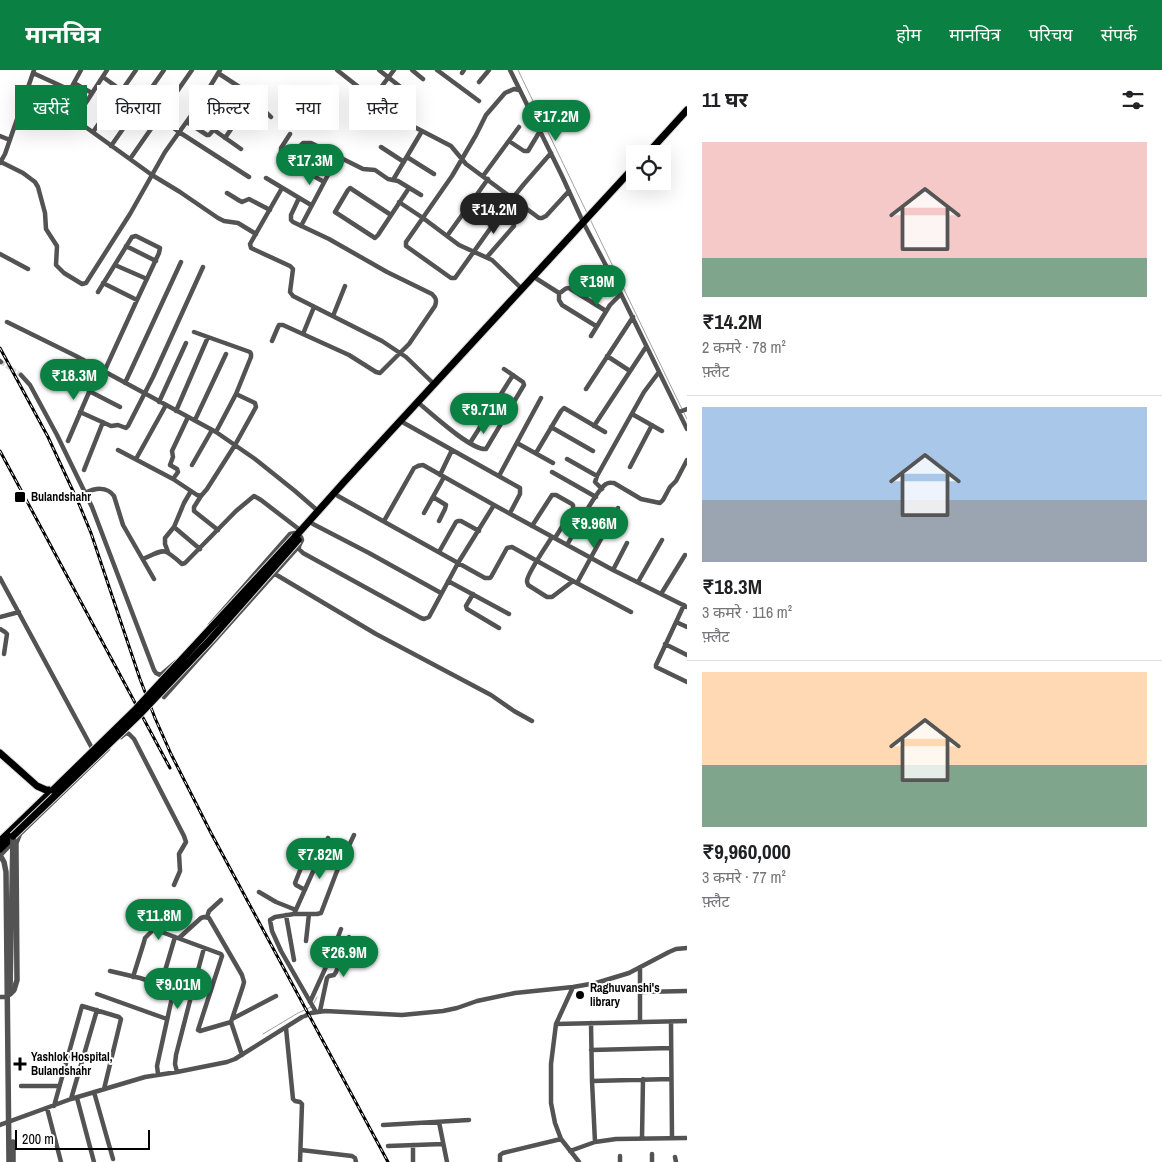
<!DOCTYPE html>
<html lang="hi">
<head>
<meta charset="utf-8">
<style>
  :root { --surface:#fff; --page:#f6f6f6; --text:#202124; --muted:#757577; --line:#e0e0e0; --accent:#0b8043 }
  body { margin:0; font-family:"Archivo Narrow","Noto Sans Devanagari",sans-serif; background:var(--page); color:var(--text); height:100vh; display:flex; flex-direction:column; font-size:19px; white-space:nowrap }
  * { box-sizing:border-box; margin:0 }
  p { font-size:16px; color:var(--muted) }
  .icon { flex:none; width:28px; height:28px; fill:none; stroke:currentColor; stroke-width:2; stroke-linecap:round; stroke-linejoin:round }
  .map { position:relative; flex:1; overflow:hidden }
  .panel { display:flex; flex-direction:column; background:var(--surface); width:475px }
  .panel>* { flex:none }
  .banner { position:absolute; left:15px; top:15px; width:475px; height:45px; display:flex; gap:10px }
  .tools { position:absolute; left:626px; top:75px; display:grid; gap:10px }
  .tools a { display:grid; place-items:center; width:45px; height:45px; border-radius:0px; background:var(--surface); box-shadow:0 5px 20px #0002; font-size:25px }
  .scale { position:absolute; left:15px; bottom:12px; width:135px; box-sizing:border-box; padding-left:5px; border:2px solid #000; border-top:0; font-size:14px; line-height:18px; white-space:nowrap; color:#000; -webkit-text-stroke:4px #fff; paint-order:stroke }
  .price { position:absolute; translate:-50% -42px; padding:0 11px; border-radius:18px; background:var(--accent); color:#fff; font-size:16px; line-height:32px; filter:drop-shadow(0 1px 2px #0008) }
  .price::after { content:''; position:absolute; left:50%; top:30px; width:15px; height:11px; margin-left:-8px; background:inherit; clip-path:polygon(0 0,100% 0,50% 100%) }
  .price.current { background:#222; color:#fff }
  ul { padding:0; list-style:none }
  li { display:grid; align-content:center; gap:10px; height:265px; padding:0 15px }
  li+li { border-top:1px solid var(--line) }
  li span { display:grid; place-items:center; height:155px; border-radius:0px; color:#555 }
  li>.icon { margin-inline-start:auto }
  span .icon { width:90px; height:90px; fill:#fffc; stroke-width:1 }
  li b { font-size:21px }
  h2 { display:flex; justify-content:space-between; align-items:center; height:60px; padding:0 15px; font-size:21px }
  .tag { padding:0 18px; border-radius:0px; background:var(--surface); box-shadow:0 5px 20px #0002; font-size:18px; line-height:45px }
  .tag.current { background:var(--accent); color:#fff }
  header { display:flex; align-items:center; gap:30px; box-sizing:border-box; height:70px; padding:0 25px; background:var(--accent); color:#fff }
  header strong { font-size:24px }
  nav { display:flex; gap:28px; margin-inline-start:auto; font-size:18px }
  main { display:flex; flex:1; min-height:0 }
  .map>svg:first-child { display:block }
</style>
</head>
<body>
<header>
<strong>मानचित्र</strong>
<nav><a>होम</a><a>मानचित्र</a><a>परिचय</a><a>संपर्क</a></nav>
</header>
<main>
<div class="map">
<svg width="687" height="1092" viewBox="0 0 687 1092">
  <rect width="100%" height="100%" fill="#fff"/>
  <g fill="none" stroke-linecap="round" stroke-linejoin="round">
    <path stroke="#a1a1a1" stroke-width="1" d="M518 0 587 143
      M590 149 682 339
      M684 343 687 349
      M314 933 317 927
      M263 964 298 943 311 937"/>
    <path stroke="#d9d9d9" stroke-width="4.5" stroke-dasharray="4.5 2" stroke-linecap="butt" d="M1 292 21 305"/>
    <defs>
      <path id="primary" d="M647 84 687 40
        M295 467 344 412 635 96
        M0 683 37 716 46 720H53
        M0 771 53 720
        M0 779 13 766"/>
    </defs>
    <use href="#primary" stroke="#dbdbdb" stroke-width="9"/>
    <path stroke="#535353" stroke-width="4.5" d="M107 0 78 45 77 48 80 53 152 105 180 122 218 148 224 151 238 153 256 164
      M337 0 399 49 451 76 466 94 539 148H542L546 146 569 121
      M379 0 412 26 413 28 412 31 399 49
      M412 0 423 9
      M437 0 479 31
      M510 0 562 106 583 152 621 224 687 359
      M33 3 70 20 87 30
      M218 3 241 18 271 47
      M462 3 464 0
      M103 7 179 62 249 107
      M479 12 489 0
      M74 13 92 23
      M70 20 81 0
      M519 20 514 19 505 23 486 45 476 65 452 106 406 172V176L451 208H455L507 135 524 114 551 83
      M373 28 394 0
      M187 52 207 65H209L217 56 218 52 241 18
      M214 60 241 79
      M93 62 136 0
      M290 64 281 78V82L290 86 296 96 324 112
      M0 66 10 70
      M225 68 252 28
      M509 71 524 81H528L540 61
      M111 76 164 0
      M381 77 404 92
      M407 87 434 104
      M130 89 192 0
      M293 91 300 76 303 73H311L363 99 375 100 388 109 398 111 421 125
      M1 92 23 103 35 112 38 117 45 143 46 159 57 176 56 195 64 203 82 214 86 213 130 144 165 82 200 33 220 0
      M0 93 5 84 34 0
      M483 106 519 57
      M266 108 311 135
      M393 110 422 61
      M282 118 250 174 251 178 290 196 293 199 290 222 293 226 382 271 406 287 434 314
      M227 123 240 131 242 132 249 129 270 140
      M399 132 423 148 459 175 492 190 522 219
      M391 145 350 118 348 120 335 142 375 168 378 165 409 118
      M301 156 338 86
      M447 166 488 109
      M126 176 156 191
      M0 184 28 199
      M487 187 514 156 512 151 502 143
      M115 195 147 209
      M537 209 559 223C564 222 564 217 569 218L606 241
      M103 213 137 230
      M98 222 132 167 136 166 160 178 159 183 137 230 104 302
      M559 223V230L562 235 596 256
      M333 246 345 216
      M7 252 76 286 216 362 255 389 295 421 318 441
      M194 262 250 282 251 284V287L236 324 216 362
      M303 264 314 237
      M591 266 610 235 621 224
      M272 271 278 257 279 255H283L349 285 376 302 380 303 409 274 435 236C437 230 436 228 432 224L387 202 329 169 293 152 291 150V145L299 128
      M607 286 630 301
      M0 291 1 292
      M21 305 30 315 57 365 92 437 154 600 156 603 160 605 163 603 176 592
      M125 313 181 192
      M586 319 633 247
      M89 321 120 337
      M159 332 186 273
      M421 335C433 345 472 381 486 379L524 315 523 312 504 299
      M176 341 208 267
      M80 342 111 356 118 355 126 358 128 356 153 307 203 197
      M679 342 687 339
      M632 344 662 361
      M195 350 226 284
      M404 353 520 418V424L510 443
      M594 356 646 277
      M551 357 593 381
      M68 371 99 299
      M470 373 513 305
      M517 373 553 393
      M118 380 173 409 197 425 201 426 207 419 235 375 256 337 255 333 236 324
      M536 383 561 341 564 338 605 362
      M136 389 166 335
      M567 389 597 406
      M192 395 212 360
      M630 397 652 355
      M84 400 103 352
      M552 402 596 427
      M440 405 452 380
      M499 406 541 328
      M173 409 178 402 177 399 170 395 173 387 172 381 188 347
      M602 419 595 412 597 406 644 322 659 302
      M85 423C95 418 107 416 114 426L123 455 154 509
      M201 426 194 437V441L218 460
      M338 426 485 508H490L491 507 507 478 512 477 573 511 631 542
      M433 427 446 435 445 439 439 451
      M494 435 613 500 687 537
      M424 443 444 407
      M313 454 369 483 441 523
      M532 456 552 425H556L572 434 573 435V439L555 468
      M174 457 200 479
      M552 467C547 475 527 504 527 511 527 513 528 514 528 515L547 527H552L573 511
      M567 475C574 463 596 420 606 414 609 412 611 413 614 413L641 429 660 433 663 430 670 417 676 411 687 390
      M168 482 165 474V468L174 457 184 433 191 421
      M439 482 456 452 458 451H461L479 461
      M143 489C165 479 163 477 182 494L185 493 236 441 254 426 261 430 300 460
      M613 500 627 473
      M275 504 376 564 491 625 514 641 532 651
      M0 508 93 680
      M448 511 509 544
      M638 512 662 470
      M577 513 618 438
      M473 524 466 536 467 539 499 558
      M661 524 685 485
      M684 535 656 595V597L687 612
      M0 547 19 542
      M676 552 687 557
      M210 555 290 464 295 463 301 467 302 470 299 476V479L303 483 421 548 424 549 429 547 458 493 494 435 423 395C419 395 417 396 414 398L384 451
      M0 559 5 562 7 564 4 584
      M665 574 687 585
      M164 627 299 476
      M121 667 126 663 129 664 134 669 184 766 186 772 179 784 180 801 174 815
      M19 765 108 679
      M302 773 298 782 301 798 295 813 296 815 305 820
      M259 822 276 832 296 840
      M294 844 328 768
      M286 845 294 890
      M207 847 209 841 221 830
      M179 868 201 848 204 847 209 848 242 905 244 912 243 916 231 952 242 985
      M306 871 309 844
      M110 901 140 908 158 914 162 911 193 919
      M133 907 144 872 145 868 153 860H156L221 884 222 886 198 960 200 961 231 952
      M162 911 175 867
      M573 917 556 954 551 994V1033L555 1053 561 1069 579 1092
      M640 922 687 921
      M97 924 167 949
      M0 927H7
      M310 932 330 888 341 859
      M320 941 327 908 329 906 334 905 336 902 349 867
      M316 942 281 881 272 861 270 850 275 847 294 844H317L321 843 337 801 354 765
      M311 943 325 941 402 945 443 941 457 938 477 931 515 923 573 917 596 913 629 903 669 882 676 879 687 878
      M305 946 307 945
      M232 949 276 926
      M640 952V897
      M671 952 672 1068
      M591 953 592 1011 595 1072
      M556 954 687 951
      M286 958 293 1029 295 1031 300 1032 302 1034 300 1092
      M591 980 671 978
      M177 1002 175 994 176 985 193 919 204 878
      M158 1004 157 996 175 914
      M592 1011 671 1009
      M21 1016H59
      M94 1022 113 1089
      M77 1028 94 1092
      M71 1029 97 940
      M54 1036 82 936 119 947 121 949 104 1019
      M47 1038 61 1092
      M439 1052 447 1092
      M0 1055 71 1029 145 1007 177 1002 227 992 235 989 302 947
      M383 1055 469 1050
      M642 1068 643 1009
      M413 1075V1092
      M388 1076 443 1074
      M301 1080 352 1086 355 1088 356 1092
      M570 1081 595 1072 616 1069 687 1068
      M652 1084V1092
      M620 1086V1092
      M675 1087 676 1092
      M500 1092V1085L503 1083 561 1069"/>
    <path stroke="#535353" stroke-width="5.5" d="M0 785 4 792 6 802 9 1092
      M0 785 14 770
      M10 924 14 920 17 910 16 779V773L19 765
      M13 1072V1092"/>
    <use href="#primary" stroke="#000" stroke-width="7"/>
    <defs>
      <path id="rail" d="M0 278 48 367 79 434 91 463 140 609 155 648 171 684 211 763 388 1092
        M0 381 170 698"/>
    </defs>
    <use href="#rail" stroke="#000" stroke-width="3"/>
    <use href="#rail" stroke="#fff" stroke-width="1" stroke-dasharray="4" stroke-linecap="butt"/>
    <defs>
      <path id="primary-bridge" d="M53 720 136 639 295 467
        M13 766 139 645 210 570 298 470"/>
    </defs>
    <use href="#primary-bridge" stroke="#dbdbdb" stroke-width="9" stroke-linecap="butt"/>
    <path stroke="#535353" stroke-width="5.5" d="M10 921 13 766"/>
    <use href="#primary-bridge" stroke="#000" stroke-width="7"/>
  </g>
  <g fill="#000" stroke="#fff" stroke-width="2">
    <rect x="14" y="421" width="12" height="12" rx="2.5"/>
    <circle cx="580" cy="925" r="5"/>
    <path d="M17.5 986.5h5v5h5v5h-5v5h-5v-5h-5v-5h5z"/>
  </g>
  <g text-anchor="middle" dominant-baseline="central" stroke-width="4" stroke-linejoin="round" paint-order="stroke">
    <g font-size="12" font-weight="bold" fill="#000" stroke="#fff" text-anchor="start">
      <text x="31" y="427">Bulandshahr</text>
      <text x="590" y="918">Raghuvanshi's<tspan x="590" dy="14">library</tspan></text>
      <text x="31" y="987">Yashlok Hospital,<tspan x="31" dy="14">Bulandshahr</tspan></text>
    </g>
  </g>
</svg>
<div class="tools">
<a><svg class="icon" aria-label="locate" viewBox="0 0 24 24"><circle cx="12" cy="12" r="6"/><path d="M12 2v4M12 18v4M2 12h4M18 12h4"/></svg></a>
</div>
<div class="scale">200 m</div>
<b class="price" style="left:556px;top:72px">₹17.2M</b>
<b class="price" style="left:310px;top:116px">₹17.3M</b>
<b class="price current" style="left:494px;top:165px">₹14.2M</b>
<b class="price" style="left:597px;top:237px">₹19M</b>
<b class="price" style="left:74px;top:331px">₹18.3M</b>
<b class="price" style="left:484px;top:365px">₹9.71M</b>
<b class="price" style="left:594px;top:479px">₹9.96M</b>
<b class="price" style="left:320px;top:810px">₹7.82M</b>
<b class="price" style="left:159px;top:871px">₹11.8M</b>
<b class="price" style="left:344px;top:908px">₹26.9M</b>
<b class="price" style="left:178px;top:940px">₹9.01M</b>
<div class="banner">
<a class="tag current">खरीदें</a>
<a class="tag">किराया</a>
<a class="tag">फ़िल्टर</a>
<a class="tag">नया</a>
<a class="tag">फ़्लैट</a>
</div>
</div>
<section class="panel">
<h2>11 घर<svg class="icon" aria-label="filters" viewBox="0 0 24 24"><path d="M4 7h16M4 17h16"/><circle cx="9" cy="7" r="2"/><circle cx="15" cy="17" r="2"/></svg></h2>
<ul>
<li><span style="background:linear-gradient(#f6c9c9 75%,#7fa58c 0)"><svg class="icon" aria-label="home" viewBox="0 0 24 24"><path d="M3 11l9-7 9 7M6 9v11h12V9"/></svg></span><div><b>₹14.2M</b><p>2 कमरे · 78 m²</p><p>फ़्लैट</p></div></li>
<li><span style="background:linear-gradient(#a9c7e8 60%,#9aa5b1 0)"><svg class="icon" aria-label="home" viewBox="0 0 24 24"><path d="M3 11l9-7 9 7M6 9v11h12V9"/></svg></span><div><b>₹18.3M</b><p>3 कमरे · 116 m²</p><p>फ़्लैट</p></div></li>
<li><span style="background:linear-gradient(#ffd9b3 60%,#7fa58c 0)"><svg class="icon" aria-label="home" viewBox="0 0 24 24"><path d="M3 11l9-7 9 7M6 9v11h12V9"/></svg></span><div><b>₹9,960,000</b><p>3 कमरे · 77 m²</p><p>फ़्लैट</p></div></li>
</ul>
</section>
</main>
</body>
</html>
